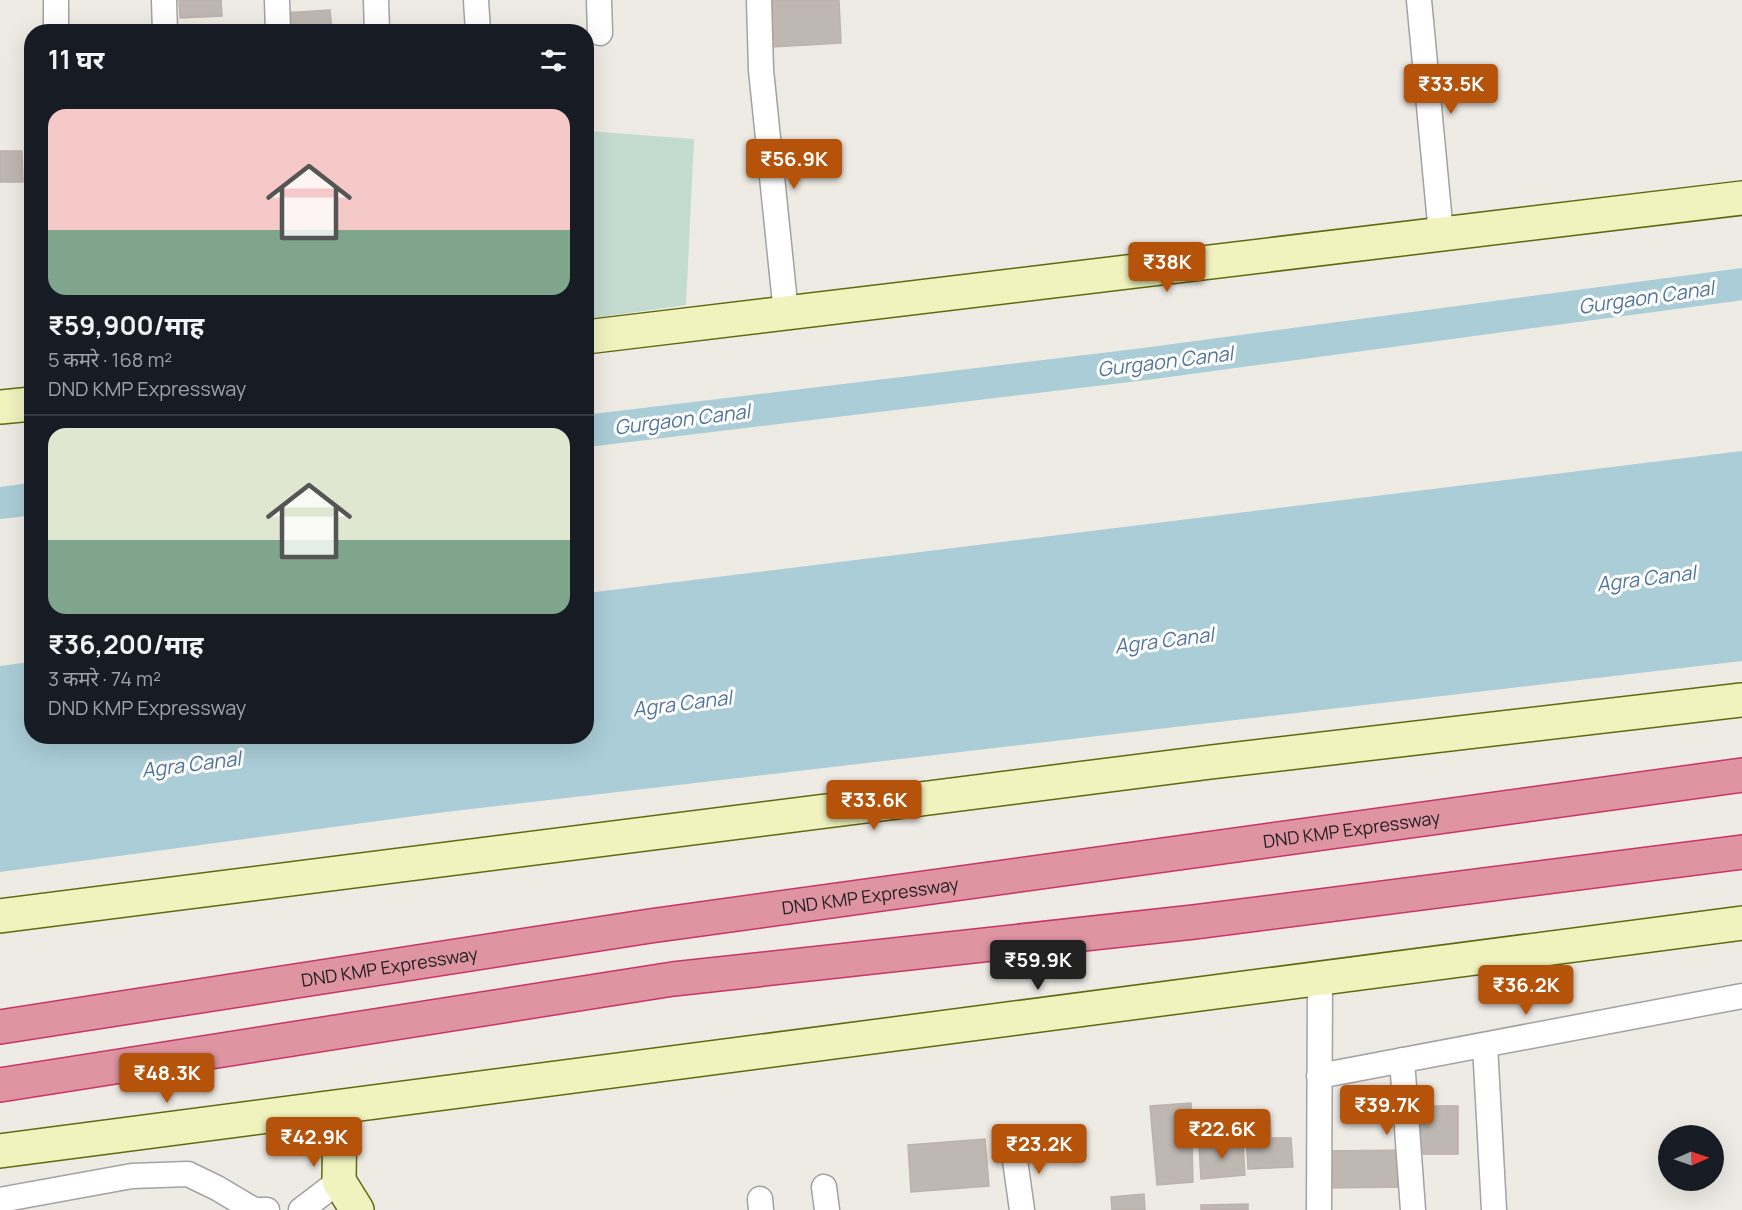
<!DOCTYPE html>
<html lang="hi">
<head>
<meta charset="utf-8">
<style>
  :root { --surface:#171b24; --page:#242831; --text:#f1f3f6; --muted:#9ea1a6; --line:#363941; --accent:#b45309 }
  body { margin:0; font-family:Manrope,"Noto Sans Devanagari",sans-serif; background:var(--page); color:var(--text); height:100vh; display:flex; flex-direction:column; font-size:22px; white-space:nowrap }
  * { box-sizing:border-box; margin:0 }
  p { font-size:20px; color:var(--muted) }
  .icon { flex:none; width:33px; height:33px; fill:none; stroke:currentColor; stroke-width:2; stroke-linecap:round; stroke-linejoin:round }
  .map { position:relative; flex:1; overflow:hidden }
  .panel { position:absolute; left:24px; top:24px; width:570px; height:720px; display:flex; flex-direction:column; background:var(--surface); border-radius:24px; box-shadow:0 6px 24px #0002 }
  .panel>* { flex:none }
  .needle { width:39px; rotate:88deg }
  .buttons { position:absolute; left:1658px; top:1125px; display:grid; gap:12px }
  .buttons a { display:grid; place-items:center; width:66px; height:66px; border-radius:50%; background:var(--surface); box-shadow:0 6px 24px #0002; font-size:30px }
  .price { position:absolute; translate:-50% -51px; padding:0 14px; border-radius:6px; background:var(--accent); color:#fff; font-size:20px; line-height:39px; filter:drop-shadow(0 2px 3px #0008) }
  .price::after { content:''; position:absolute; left:50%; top:36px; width:18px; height:14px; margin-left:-9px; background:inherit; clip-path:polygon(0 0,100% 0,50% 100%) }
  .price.on { background:#222; color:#fff }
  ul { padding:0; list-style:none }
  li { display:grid; align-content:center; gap:12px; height:318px; padding:0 24px }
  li+li { border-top:2px solid var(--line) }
  li span { display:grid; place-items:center; height:186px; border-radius:18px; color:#555 }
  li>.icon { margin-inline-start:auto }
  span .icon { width:108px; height:108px; fill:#fffc; stroke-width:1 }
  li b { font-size:26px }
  h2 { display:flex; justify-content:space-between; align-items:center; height:72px; padding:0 24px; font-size:26px }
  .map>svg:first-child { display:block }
</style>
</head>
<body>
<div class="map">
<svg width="1742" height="1210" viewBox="0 0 1742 1210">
  <rect width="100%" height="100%" fill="#eeebe5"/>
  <path fill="#c4dbd0" d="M587 131 694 139 686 305 587 319Z"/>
  <path fill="#aacdd7" d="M1742 451V661L437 813 0 872V666L31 662 32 736H586L587 593Z"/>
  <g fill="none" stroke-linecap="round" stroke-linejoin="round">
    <path stroke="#aacdd7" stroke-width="32" d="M586 431 1145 364 1742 284
      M0 503 32 499"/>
  </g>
  <path fill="#beb7b2" stroke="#beb3a9" stroke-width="1.5" d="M179 0H221L222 16 180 18Z
    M769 0H839L841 43 772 47Z
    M330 10 332 32H284L283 13Z
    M0 151H22L23 182H0Z
    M1191 1103 1193 1182 1157 1185 1150 1106Z
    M1418 1106H1458V1154H1419Z
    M1270 1118 1271 1138H1291L1293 1167 1248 1169 1245 1119Z
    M985 1139 989 1186 911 1192 908 1145Z
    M1243 1142 1245 1175 1201 1179 1199 1145Z
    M1407 1150V1187L1323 1188V1151Z
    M1144 1194 1145 1210H1112L1111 1197Z
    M1248 1204V1210H1201V1205Z"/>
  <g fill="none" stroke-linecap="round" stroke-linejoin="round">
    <defs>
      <path id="street" d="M56 0V32
        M164 0 165 32
        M277 0 278 32
        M376 0 377 32
        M476 0 478 32
        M599 0 600 33
        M759 0 761 70 786 313
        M1419 0 1441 234
        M1485 1045 1494 1210
        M1402 1060 1413 1210
        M1319 1076 1742 996
        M1013 1146 1022 1210
        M824 1187 827 1210
        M760 1199 761 1210
        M0 1200 132 1176 188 1174 217 1188 254 1210H267
        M301 1210 339 1181
        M1319 1210 1320 980"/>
      <path id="secondary" d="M586 337 1742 198
        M0 407 32 404
        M0 916 1211 762 1742 700
        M340 1108 339 1181 357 1210
        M0 1151 1742 923"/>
      <g id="highway">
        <path id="s1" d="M0 1027 650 926 1742 775"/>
        <path d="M0 1085 673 979 1194 922 1742 852"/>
      </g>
    </defs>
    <use href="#street" stroke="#a2a2a2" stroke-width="27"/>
    <use href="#secondary" stroke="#606b0f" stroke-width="36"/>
    <use href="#highway" stroke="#c93566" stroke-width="36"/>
    <use href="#street" stroke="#fff" stroke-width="24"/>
    <use href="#secondary" stroke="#f0f3be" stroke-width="33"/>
    <use href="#highway" stroke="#de94a1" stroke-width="33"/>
  </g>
  <g text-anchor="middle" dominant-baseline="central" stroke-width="6" stroke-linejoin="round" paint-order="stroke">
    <g font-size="18" fill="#1e1e1e" stroke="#fff">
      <text stroke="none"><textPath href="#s1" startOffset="1366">DND KMP Expressway</textPath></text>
      <text stroke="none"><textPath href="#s1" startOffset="880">DND KMP Expressway</textPath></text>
      <text stroke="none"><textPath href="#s1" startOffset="394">DND KMP Expressway</textPath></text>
    </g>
    <g font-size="20" font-style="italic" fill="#51769d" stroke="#fff">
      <text transform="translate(1646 297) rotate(-8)">Gurgaon Canal</text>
      <text transform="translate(1165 361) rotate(-7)">Gurgaon Canal</text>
      <text transform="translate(682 419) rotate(-7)">Gurgaon Canal</text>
      <text transform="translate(1646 578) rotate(-7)">Agra Canal</text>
      <text transform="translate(1164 640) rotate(-7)">Agra Canal</text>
      <text transform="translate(682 703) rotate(-7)">Agra Canal</text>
      <text transform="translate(191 764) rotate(-7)">Agra Canal</text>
    </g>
  </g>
</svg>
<div class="buttons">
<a><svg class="needle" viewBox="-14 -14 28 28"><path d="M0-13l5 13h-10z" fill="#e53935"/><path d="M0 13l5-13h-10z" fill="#9ea1a6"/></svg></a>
</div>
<b class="price" style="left:1451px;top:115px">₹33.5K</b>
<b class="price" style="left:794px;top:190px">₹56.9K</b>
<b class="price" style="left:1167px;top:293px">₹38K</b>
<b class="price" style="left:874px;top:831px">₹33.6K</b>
<b class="price on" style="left:1038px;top:991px">₹59.9K</b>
<b class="price" style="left:1526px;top:1016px">₹36.2K</b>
<b class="price" style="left:167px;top:1104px">₹48.3K</b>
<b class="price" style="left:1387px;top:1136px">₹39.7K</b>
<b class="price" style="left:1222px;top:1160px">₹22.6K</b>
<b class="price" style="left:314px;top:1168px">₹42.9K</b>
<b class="price" style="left:1039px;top:1175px">₹23.2K</b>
<section class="panel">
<h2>11 घर<svg class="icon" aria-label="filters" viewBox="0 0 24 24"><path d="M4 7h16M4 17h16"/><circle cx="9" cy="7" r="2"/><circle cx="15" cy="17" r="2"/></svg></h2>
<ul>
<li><span style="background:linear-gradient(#f6c9c9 65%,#7fa58c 0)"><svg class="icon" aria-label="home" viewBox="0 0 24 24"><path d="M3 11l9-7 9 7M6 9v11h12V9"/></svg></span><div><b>₹59,900/माह</b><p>5 कमरे · 168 m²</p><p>DND KMP Expressway</p></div></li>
<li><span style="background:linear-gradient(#dfe7d0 60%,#7fa58c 0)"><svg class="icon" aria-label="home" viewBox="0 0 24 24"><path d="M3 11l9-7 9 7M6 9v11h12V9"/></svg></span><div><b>₹36,200/माह</b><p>3 कमरे · 74 m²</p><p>DND KMP Expressway</p></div></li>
</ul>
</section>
</div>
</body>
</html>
